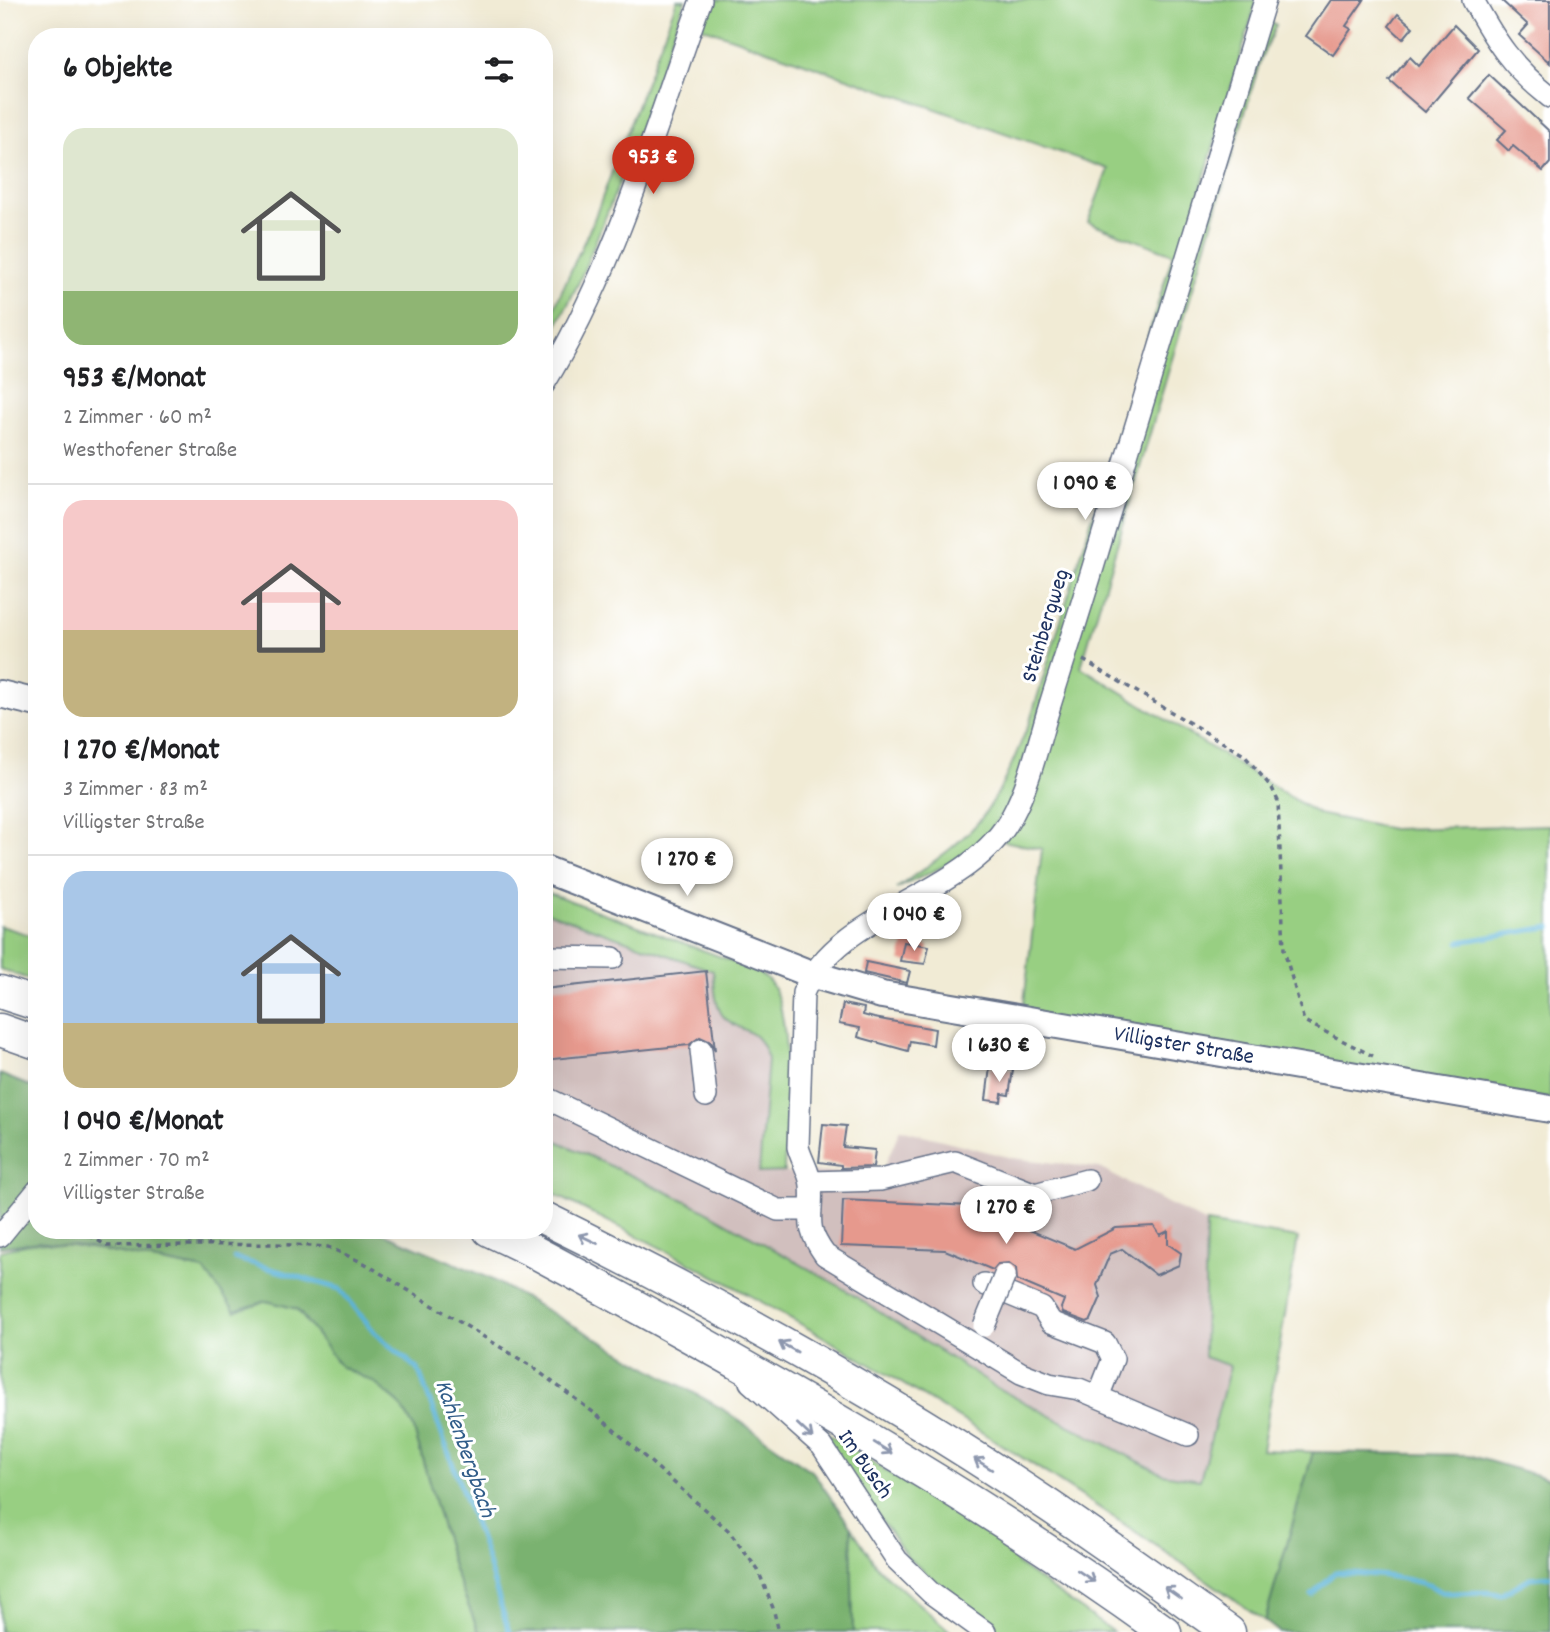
<!DOCTYPE html>
<html lang="de">
<head>
<meta charset="utf-8">
<style>
  :root { --surface:#fff; --page:#f6f6f6; --text:#202124; --muted:#757577; --line:#e0e0e0; --accent:#c8321e }
  body { margin:0; font-family:Dekko,sans-serif; background:var(--page); color:var(--text); height:100vh; display:flex; flex-direction:column; font-size:26px; white-space:nowrap }
  * { box-sizing:border-box; margin:0 }
  p { font-size:23px; color:var(--muted) }
  .icon { flex:none; width:38px; height:38px; fill:none; stroke:currentColor; stroke-width:2; stroke-linecap:round; stroke-linejoin:round }
  .map { position:relative; flex:1; overflow:hidden }
  .panel { position:absolute; left:28px; top:28px; width:525px; height:1211px; display:flex; flex-direction:column; background:var(--surface); border-radius:28px; box-shadow:0 7px 28px #0002 }
  .panel>* { flex:none }
  .price { position:absolute; translate:-50% -60px; padding:0 16px; border-radius:24px; background:#fff; color:#222; font-size:23px; line-height:46px; filter:drop-shadow(0 2px 4px #0008) }
  .price::after { content:''; position:absolute; left:50%; top:42px; width:21px; height:16px; margin-left:-10px; background:inherit; clip-path:polygon(0 0,100% 0,50% 100%) }
  .price.active { background:var(--accent); color:#fff }
  ul { padding:0; list-style:none }
  li { display:grid; align-content:center; gap:14px; height:371px; padding:0 35px }
  li+li { border-top:2px solid var(--line) }
  li span { display:grid; place-items:center; height:217px; border-radius:21px; color:#555 }
  li>.icon { margin-inline-start:auto }
  span .icon { width:126px; height:126px; fill:#fffc; stroke-width:1 }
  li b { font-size:30px }
  h2 { display:flex; justify-content:space-between; align-items:center; height:84px; padding:0 35px; font-size:30px }
  .map>svg:first-child { display:block }
</style>
</head>
<body>
<div class="map">
<svg width="1550" height="1632" viewBox="0 0 1550 1632">
  <rect width="100%" height="100%" fill="#fff"/>
  <filter id="ink" filterUnits="userSpaceOnUse"><feTurbulence type="fractalNoise" baseFrequency=".0143" numOctaves="2"/><feDisplacementMap in="SourceGraphic" scale="14" xChannelSelector="R" yChannelSelector="G"/><feConvolveMatrix kernelMatrix="1 2 1 2 8 2 1 2 1" color-interpolation-filters="sRGB"/></filter>
  <filter id="wash" filterUnits="userSpaceOnUse"><feTurbulence type="fractalNoise" baseFrequency=".00686" numOctaves="4" result="noise"/><feDisplacementMap in="SourceGraphic" scale="28" xChannelSelector="R" yChannelSelector="G"/><feGaussianBlur stdDeviation="1.57" result="paint"/><feColorMatrix in="noise" values="0 0 0 0 0 0 0 0 0 0 0 0 0 0 0 0 0 1.4 0 .05"/><feComposite in="paint" operator="in"/></filter>
  <g filter="url(#wash)">
    <rect width="100%" height="100%" fill="#f1ebd5"/>
    <path fill="#d1bfbe" d="M544 911 713 971 717 1005 724 1018 746 1028 764 1045 768 1059 759 1173 882 1172 900 1129 1012 1158 1099 1168 1206 1223 1204 1357 1230 1365 1201 1480 1163 1474 995 1387 839 1286 699 1207 544 1135Z"/>
    <path fill="#98cf82" stroke="#5a7f70" stroke-width="2" d="M677 0H685L625 169 579 282 544 351V330L593 222Z
      M711 0H1257L1082 589 1007 809 979 844 946 865 896 889C925 867 958 847 981 819 1003 790 1016 754 1030 721L1173 254 1088 222 1108 169 701 27Z
      M1263 18 1276 25 1261 58 1081 667 1318 814 1392 829 1550 825V1099L1022 1019 1042 849 998 840Z
      M544 891 748 967C753 971 761 973 766 978 796 1002 785 1134 784 1172L759 1173 768 1059C757 1026 746 1035 726 1019 714 1009 715 985 713 971L544 911Z
      M0 926 37 937V982L0 969Z
      M544 1135 699 1207 839 1286 995 1387 1163 1474 1200 1480 1230 1366 1204 1357 1206 1223 1298 1238 1262 1450 1313 1452 1265 1621C1087 1495 901 1377 709 1273 655 1244 599 1217 544 1189Z
      M37 1242 90 1248 204 1270 235 1310 267 1301 297 1309 341 1367 372 1381 399 1403 413 1426 454 1570 479 1632H0V1251Z
      M815 1426 1011 1549 1017 1564 1113 1632H997L908 1558Z
      M851 1527 878 1568 951 1632H853Z"/>
    <path fill="#7ab270" stroke="#4a7067" stroke-width="2" d="M0 1074 37 1089V1230H376L487 1277 721 1408 813 1472 851 1527 853 1632H479L454 1570 413 1426 399 1403 372 1381 341 1367 297 1309 267 1301 235 1311 204 1270 90 1248 38 1242 0 1247Z
      M1313 1452 1468 1455 1550 1479V1632H1279L1265 1621Z"/>
    <g fill="none" stroke-linecap="round" stroke-linejoin="round">
      <path stroke="#5bb3d8" stroke-width="5" d="M1459 942 1550 927
        M234 1258 340 1289 376 1334 418 1369 483 1547 509 1632
        M1312 1595 1335 1572C1365 1574 1399 1575 1428 1585 1433 1586 1437 1591 1442 1592 1461 1595 1485 1589 1501 1595L1530 1578 1550 1576"/>
    </g>
    <g id="blocks">
      <path fill="#e6998d" d="M1331 0H1364L1346 26 1351 29 1333 55 1306 36Z
        M1501 0H1550V63L1519 35 1528 25Z
        M1398 14 1413 27 1403 39 1389 26Z
        M1454 25 1478 49 1425 112 1389 81 1410 57 1419 66Z
        M1489 75 1550 132V163L1543 171 1513 146 1509 151 1497 140 1506 130 1469 98Z
        M904 942 929 946 925 964 900 961Z
        M866 962 910 971 907 983 864 973Z
        M706 971 715 1050 711 1042 700 1037 689 1045 544 1060V989Z
        M843 1004 864 1008 863 1015 874 1018 935 1029 933 1045 910 1041 908 1051 858 1037 860 1028 839 1024Z
        M990 1067 1013 1070 1009 1095 1002 1094 1001 1102 986 1100Z
        M823 1124 846 1126 843 1147 875 1150 873 1167 841 1168V1165L819 1162Z
        M843 1200 972 1206 1075 1249 1116 1228 1154 1226 1160 1235 1168 1231V1244L1181 1253 1179 1265 1156 1275 1122 1249 1110 1254 1097 1285 1101 1297 1091 1320 1087 1322 1063 1313 1061 1308 1064 1300 1017 1280 1016 1268 1009 1263 998 1264 993 1270 945 1250 841 1246Z"/>
    </g>
  </g>
  <g filter="url(#ink)">
    <use href="#blocks" fill-opacity="0" stroke="#667188" stroke-width="2"/>
    <g fill="none" stroke-linecap="round" stroke-linejoin="round">
      <defs>
        <path id="minor" d="M1473 0C1495 41 1513 68 1550 97
          M544 384C616 267 655 128 701 0
          M544 957 613 958
          M701 1050 706 1096
          M544 1097 778 1210H810
          M811 1182 880 1180 955 1162 1035 1194 1087 1180
          M0 1236 37 1191
          M984 1284 1042 1308 1051 1322 1105 1343 1113 1359 1098 1397
          M750 1382 822 1446 897 1560 931 1593 985 1632
          M1188 1435 1079 1389 1049 1384 1021 1373 825 1255C802 1223 814 1219 811 1185 810 1173 801 1159 798 1147L803 993C840 907 968 898 1012 816 1030 783 1038 744 1049 708 1067 650 1086 592 1103 534 1156 356 1210 178 1265 0"/>
        <g id="major">
          <path d="M0 694 37 703"/>
          <path id="s1" d="M544 869 811 974 882 995 1550 1109"/>
        </g>
        <path id="highway" d="M0 992 37 1004
          M0 1030 37 1043
          M544 1218C715 1302 884 1395 1042 1501 1105 1543 1167 1588 1229 1632
          M489 1230 533 1251C750 1367 965 1488 1165 1632"/>
      </defs>
      <use href="#minor" stroke="#667188" stroke-width="24"/>
      <use href="#major" stroke="#667188" stroke-width="30"/>
      <use href="#highway" stroke="#667188" stroke-width="35"/>
      <path stroke="#667188" stroke-width="3.5" stroke-dasharray="5 5" stroke-linecap="butt" d="M1083 660 1244 755 1272 788 1278 801 1284 950 1304 1021 1373 1056
        M81 1230 107 1246 275 1244 328 1247 364 1263 531 1366 597 1415 728 1530 758 1570 773 1608 779 1632"/>
      <use href="#minor" stroke="#fff" stroke-width="21"/>
      <use href="#major" stroke="#fff" stroke-width="26"/>
      <use href="#highway" stroke="#fff" stroke-width="32"/>
      <defs>
        <path id="minor-bridge" d="M984 1326 1005 1275"/>
      </defs>
      <use href="#minor-bridge" stroke="#667188" stroke-width="24" stroke-linecap="butt"/>
      <use href="#minor-bridge" stroke="#fff" stroke-width="21"/>
    </g>
    <defs><path id="oneway-shaft" d="M-6 0H5M1.5-3L5.5 0L1.5 3" fill="none" stroke-width="1.6" stroke-linecap="round" stroke-linejoin="round" transform="scale(1.75)"/></defs>
    <g stroke="#8d97ae">
      <use href="#oneway-shaft" transform="translate(588 1239) rotate(-154)"/>
      <use href="#oneway-shaft" transform="translate(788 1347) rotate(-151)"/>
      <use href="#oneway-shaft" transform="translate(805 1431) rotate(43)"/>
      <use href="#oneway-shaft" transform="translate(883 1448) rotate(32)"/>
      <use href="#oneway-shaft" transform="translate(983 1464) rotate(-148)"/>
      <use href="#oneway-shaft" transform="translate(1086 1576) rotate(34)"/>
      <use href="#oneway-shaft" transform="translate(1173 1593) rotate(-145)"/>
    </g>
  </g>
  <g text-anchor="middle" dominant-baseline="central" stroke-width="6" stroke-linejoin="round" paint-order="stroke">
    <g font-size="23" fill="#1b2f5e" stroke="#fff">
      <text transform="translate(1047 626) rotate(-73)">Steinbergweg</text>
      <text stroke="none"><textPath href="#s1" startOffset="667">Villigster Straße</textPath></text>
      <text transform="translate(864 1465) rotate(55)">Im Busch</text>
    </g>
    <g font-size="24" font-style="italic" fill="#315d89" stroke="#fff">
      <text transform="translate(464 1449) rotate(71)">Kahlenbergbach</text>
    </g>
  </g>
</svg>
<b class="price active" style="left:653px;top:196px">953 €</b>
<b class="price" style="left:1085px;top:522px">1 090 €</b>
<b class="price" style="left:687px;top:898px">1 270 €</b>
<b class="price" style="left:914px;top:953px">1 040 €</b>
<b class="price" style="left:999px;top:1084px">1 630 €</b>
<b class="price" style="left:1006px;top:1246px">1 270 €</b>
<section class="panel">
<h2>6 Objekte<svg class="icon" aria-label="filters" viewBox="0 0 24 24"><path d="M4 7h16M4 17h16"/><circle cx="9" cy="7" r="2"/><circle cx="15" cy="17" r="2"/></svg></h2>
<ul>
<li><span style="background:linear-gradient(#dfe7d0 75%,#8fb573 0)"><svg class="icon" aria-label="home" viewBox="0 0 24 24"><path d="M3 11l9-7 9 7M6 9v11h12V9"/></svg></span><div><b>953 €/Monat</b><p>2 Zimmer · 60 m²</p><p>Westhofener Straße</p></div></li>
<li><span style="background:linear-gradient(#f6c9c9 60%,#c2b280 0)"><svg class="icon" aria-label="home" viewBox="0 0 24 24"><path d="M3 11l9-7 9 7M6 9v11h12V9"/></svg></span><div><b>1 270 €/Monat</b><p>3 Zimmer · 83 m²</p><p>Villigster Straße</p></div></li>
<li><span style="background:linear-gradient(#a9c7e8 70%,#c2b280 0)"><svg class="icon" aria-label="home" viewBox="0 0 24 24"><path d="M3 11l9-7 9 7M6 9v11h12V9"/></svg></span><div><b>1 040 €/Monat</b><p>2 Zimmer · 70 m²</p><p>Villigster Straße</p></div></li>
</ul>
</section>
</div>
</body>
</html>
